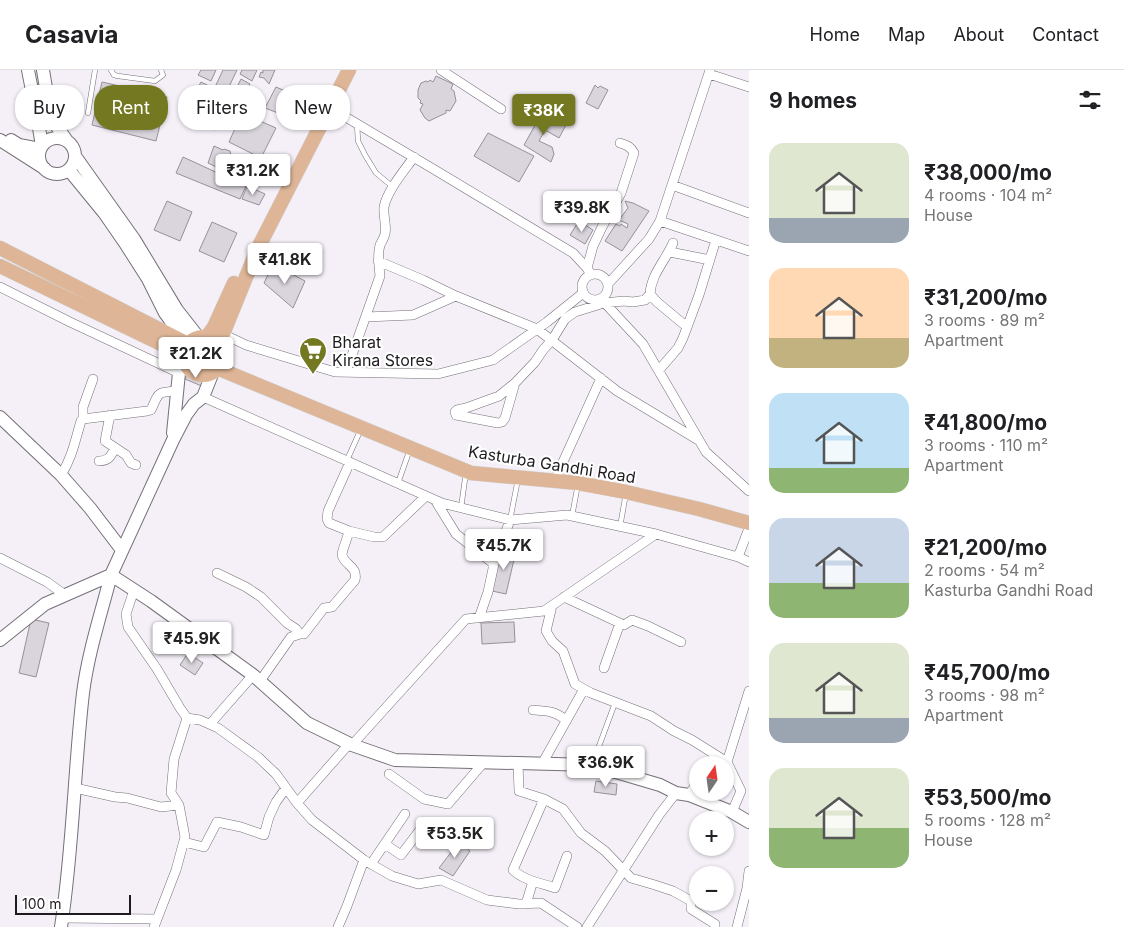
<!DOCTYPE html>
<html lang="en">
<head>
<meta charset="utf-8">
<style>
  :root { --surface:#fff; --page:#f2f2f2; --text:#202124; --muted:#757577; --line:#e0e0e0; --accent:#737821 }
  body { margin:0; font-family:Inter,sans-serif; background:var(--page); color:var(--text); height:100vh; display:flex; flex-direction:column; font-size:19px; white-space:nowrap }
  * { box-sizing:border-box; margin:0 }
  p { font-size:16px; color:var(--muted) }
  .icon { flex:none; width:28px; height:28px; fill:none; stroke:currentColor; stroke-width:2; stroke-linecap:round; stroke-linejoin:round }
  .map { position:relative; flex:1; overflow:hidden }
  .details { display:flex; flex-direction:column; background:var(--surface); width:375px }
  .details>* { flex:none }
  .hud { position:absolute; left:15px; top:15px; width:475px; height:45px; display:flex; gap:10px }
  .needle { width:32px; rotate:13deg }
  .tools { position:absolute; left:689px; top:686px; display:grid; gap:10px }
  .tools a { display:grid; place-items:center; width:45px; height:45px; border-radius:50%; background:var(--surface); box-shadow:0 1px 4px #0004; font-size:25px }
  .scale { position:absolute; left:15px; bottom:12px; width:116px; box-sizing:border-box; padding-left:5px; border:2px solid #1e1c1f; border-top:0; font-size:14px; line-height:18px; white-space:nowrap; color:#1e1c1f; -webkit-text-stroke:4px #fff; paint-order:stroke }
  .price { position:absolute; translate:-50% -42px; padding:0 11px; border-radius:5px; background:#fff; color:#222; font-size:16px; line-height:32px; filter:drop-shadow(0 1px 2px #0008) }
  .price::after { content:''; position:absolute; left:50%; top:30px; width:15px; height:11px; margin-left:-8px; background:inherit; clip-path:polygon(0 0,100% 0,50% 100%) }
  .price.on { background:var(--accent); color:#fff }
  ul { padding:0; list-style:none }
  li { display:flex; align-items:center; gap:15px; height:125px; padding:0 20px }
  li span { display:grid; place-items:center; flex:none; width:140px; height:100px; border-radius:15px; color:#555 }
  li>.icon { margin-inline-start:auto }
  span .icon { width:60px; height:60px; fill:#fffc; stroke-width:1 }
  li b { font-size:21px }
  h2 { display:flex; justify-content:space-between; align-items:center; height:60px; padding:0 20px; font-size:21px }
  .pill { padding:0 18px; border-radius:20px; background:var(--surface); box-shadow:0 1px 4px #0004; font-size:18px; line-height:45px }
  .pill.on { background:var(--accent); color:#fff }
  header { display:flex; align-items:center; gap:30px; box-sizing:border-box; height:70px; padding:0 25px; background:var(--surface); border-bottom:1px solid var(--line) }
  header strong { font-size:24px }
  nav { display:flex; gap:28px; margin-inline-start:auto; font-size:18px }
  main { display:flex; flex:1; min-height:0 }
  .map>svg:first-child { display:block }
</style>
</head>
<body>
<header>
<strong>Casavia</strong>
<nav><a>Home</a><a>Map</a><a>About</a><a>Contact</a></nav>
</header>
<main>
<div class="map">
<svg width="749" height="857" viewBox="0 0 749 857">
  <rect width="100%" height="100%" fill="#f5f0f8"/>
  <path fill="#dad5dd" stroke="#969199" d="M201 0H216L211 11 198 5Z
    M223 0H237L227 21 216 15Z
    M242 0H257L252 11 240 4Z
    M263 0H275L269 14 264 8 259 7 261 2 263 3Z
    M436 6 453 14 451 19 454 21 456 31 450 41 446 40V43L429 51 425 48 420 40 423 34 420 33 421 31 418 28V20L421 13 426 11 428 12 430 10 433 12Z
    M241 9 250 14 245 26 235 21Z
    M102 12 167 27 156 71 92 55Z
    M201 12 213 18 207 32 194 25Z
    M595 15 598 18 600 16 608 20 598 39 586 33Z
    M276 17 283 20 284 19 287 20 278 43 265 38Z
    M216 19 229 25 225 35 211 28Z
    M192 30 224 40 215 60 185 48Z
    M242 43 276 58 261 88 229 72Z
    M542 43 566 55 559 68 545 60 539 71 552 77 554 84 551 92 524 75Z
    M488 63 534 86 519 112 474 86Z
    M214 76 223 80 224 79 230 81 231 86 236 87 229 103 208 93Z
    M183 87 246 116 240 129 176 103Z
    M247 116 265 124 259 135 242 129Z
    M167 131 192 142 180 171 154 160Z
    M625 131 633 133 649 141 622 181 605 171 616 154 620 156 621 154 627 158 628 154 619 150 628 138Z
    M579 151 593 160 585 174 570 165Z
    M212 152 237 163 224 192 199 181Z
    M273 194 305 211 293 238 264 213Z
    M189 302 207 310 204 317 185 309Z
    M502 478 516 481 506 524 492 521Z
    M31 549 49 553 36 607 19 603Z
    M514 552 515 572 482 574 481 553Z
    M188 583 203 593 195 605 180 595Z
    M596 711 617 714 616 725 594 722Z
    M459 772 470 781 453 806 439 798Z"/>
  <g fill="none" stroke-linecap="round" stroke-linejoin="round">
    <defs>
      <path id="lane" d="M111 0 114 5 118 6 155 11 163 5 161 0
        M88 43 95 0
        M357 54 358 71 365 85 376 103 393 117
        M347 390 361 359
        M398 413 410 379
        M461 438 466 402
        M572 446 578 414
        M510 450 518 409
        M620 457 626 423
        M592 695 615 633"/>
      <path id="street" d="M441 0 501 39
        M709 4 749 17
        M327 36 430 97 573 183 587 198 591 205
        M672 115 749 143
        M660 151 749 181
        M673 173C666 190 651 204 650 224L657 232 687 257
        M670 182 710 190
        M378 191 423 210 456 226 537 259 617 321 698 370
        M587 198 593 176 602 157 621 123 634 83C631 77 627 75 620 73
        M582 217a13 13 0 1 1 26 0a13 13 0 1 1-26 0Z
        M608 214 649 169 660 151 710 0
        M0 217 70 252 179 303
        M603 231 643 274 706 382 749 421
        M366 247 413 245 456 226
        M223 264 246 275 335 302 438 304 493 290 547 252 583 223
        M659 300 678 278 683 268 699 225 714 176
        M346 302 380 206C379 195 377 185 380 175 382 171 384 168 385 164 387 155 383 147 384 137 387 121 404 101 414 87
        M515 313 505 348 502 352 498 353 456 345 455 342 457 340 466 338 499 326 515 313 535 292 543 280 552 270 565 249 575 242 604 233 624 231 633 232 645 230 650 224
        M203 327 442 433 510 450 567 445 656 464 738 487
        M110 345 105 371 126 385 131 393 136 395
        M83 349V337L93 309
        M99 391C109 391 111 386 115 378
        M558 403 601 308
        M61 405C72 388 75 371 81 351L83 349 147 341 151 340C159 322 157 322 177 321
        M435 430 456 464 494 494 488 522 479 548
        M749 458 738 487 749 492
        M349 461 374 467H383L426 426
        M0 488 47 512 65 525
        M494 494 510 450
        M217 503 246 517 261 527 287 553 296 559 300 564
        M134 520 126 544 128 557 157 599 180 638 187 648 200 650 218 658 258 687 276 704 297 733 312 750 364 790 392 806 418 814 441 810 487 830 519 834 541 833 577 857
        M564 527 624 555 632 550 648 556 681 572
        M552 536 546 561 552 571 563 581 575 614 591 623 651 646 674 661 692 670 727 692 741 721 732 742
        M604 598 620 553
        M260 611 291 567 300 564H304L324 538 332 537 355 510C358 496 345 496 342 485 342 480 348 467 349 461L329 453 327 449 328 441 350 392
        M533 640C548 641 554 641 566 650
        M210 654 253 605
        M352 675 466 549 544 541 656 464
        M727 692 749 621
        M518 693 519 721 544 729 563 739 581 763 605 781 631 808 655 815 673 821 691 831V839L715 854V857
        M542 694 584 619
        M714 695 727 692
        M389 704 424 729 448 734 484 692
        M75 718 115 727 127 728 161 737 179 735
        M689 725 698 711
        M544 729 513 800C523 810 541 813 555 818L567 786
        M297 733 349 674
        M184 772 204 777 217 752 241 757 264 765 269 747 276 732 286 718
        M385 774 401 785 426 752
        M371 794 405 744
        M526 834 533 811
        M62 848 157 849
        M154 857 176 800 185 767 179 735 171 723 174 689 187 648
        M338 857 347 836 364 790
        M587 857 659 745 676 723
        M737 857 747 818 749 801"/>
      <path id="secondary" d="M28 0 37 46 42 76
        M43 0 51 48 67 71
        M39 86a18 18 0 1 1 36 0a18 18 0 1 1-36 0Z
        M0 70 44 98
        M11 70 19 75 40 79
        M75 86 134 169 177 240 199 268
        M69 100 105 144 125 173 148 209 165 243 176 258 191 272
        M0 347 61 405 90 438 122 480
        M173 363 179 303 185 291
        M0 570 45 534 111 505 173 370 186 345 194 334 203 327 213 302
        M61 857C73 780 74 701 83 623 88 583 101 544 111 505L151 531 253 605 307 653 352 675 395 690 592 695 660 715 676 723 689 725 732 742 749 752"/>
      <path id="primary" d="M0 178 188 274
        M0 196 184 285
        M184 286a19 19 0 1 1 38 0a19 19 0 1 1-38 0Z
        M206 268 214 257 234 213
        M219 278 223 264 257 180 349 0
        M217 298 471 403 578 413 626 422 699 439 749 453"/>
    </defs>
    <use href="#lane" stroke="#757077" stroke-width="5.5"/>
    <use href="#street" stroke="#757077" stroke-width="10"/>
    <use href="#secondary" stroke="#757077" stroke-width="14"/>
    <use href="#primary" stroke="#d2d2d2" stroke-width="15"/>
    <use href="#lane" stroke="#fff" stroke-width="4.5"/>
    <use href="#street" stroke="#fff" stroke-width="9"/>
    <use href="#secondary" stroke="#fff" stroke-width="12"/>
    <use href="#primary" stroke="#deb697" stroke-width="14"/>
  </g>
  <defs>
    <symbol id="supermarket-pin" viewBox="-11 -11 22 30"><path d="M0 17L-7.5 6A9.5 9.5 0 1 1 7.5 6Z" fill="#737821" stroke="#fff"/><path d="M-6-5.5h2.5l.6 2H6L4.5 2H-2.5L-4.4-4H-6ZM-1.5 3.2a1.3 1.3 0 1 0 .1 0ZM3 3.2a1.3 1.3 0 1 0 .1 0Z" fill="#fff"/></symbol>
  </defs>
  <g fill-rule="evenodd">
    <use href="#supermarket-pin" x="297" y="265" width="32" height="43"/>
  </g>
  <g text-anchor="middle" dominant-baseline="central" stroke-width="4" stroke-linejoin="round" paint-order="stroke">
    <g font-size="16" fill="#1e1c1f" stroke="#fff" text-anchor="start">
      <text x="332" y="272">Bharat<tspan x="332" dy="18">Kirana Stores</tspan></text>
    </g>
    <g font-size="16" fill="#1e1c1f" stroke="#fff">
      <text transform="translate(552 394) rotate(9)">Kasturba Gandhi Road</text>
    </g>
  </g>
</svg>
<div class="tools">
<a><svg class="needle" viewBox="-14 -14 28 28"><path d="M0-13l5 13h-10z" fill="#e53935"/><path d="M0 13l5-13h-10z" fill="#757577"/></svg></a>
<a>+</a>
<a>−</a>
</div>
<div class="scale">100 m</div>
<b class="price on" style="left:544px;top:66px">₹38K</b>
<b class="price" style="left:253px;top:126px">₹31.2K</b>
<b class="price" style="left:582px;top:163px">₹39.8K</b>
<b class="price" style="left:285px;top:215px">₹41.8K</b>
<b class="price" style="left:196px;top:309px">₹21.2K</b>
<b class="price" style="left:504px;top:501px">₹45.7K</b>
<b class="price" style="left:192px;top:594px">₹45.9K</b>
<b class="price" style="left:606px;top:718px">₹36.9K</b>
<b class="price" style="left:455px;top:789px">₹53.5K</b>
<div class="hud">
<a class="pill">Buy</a>
<a class="pill on">Rent</a>
<a class="pill">Filters</a>
<a class="pill">New</a>
</div>
</div>
<section class="details">
<h2>9 homes<svg class="icon" aria-label="filters" viewBox="0 0 24 24"><path d="M4 7h16M4 17h16"/><circle cx="9" cy="7" r="2"/><circle cx="15" cy="17" r="2"/></svg></h2>
<ul>
<li><span style="background:linear-gradient(#dfe7d0 75%,#9aa5b1 0)"><svg class="icon" aria-label="home" viewBox="0 0 24 24"><path d="M3 11l9-7 9 7M6 9v11h12V9"/></svg></span><div><b>₹38,000/mo</b><p>4 rooms · 104 m²</p><p>House</p></div></li>
<li><span style="background:linear-gradient(#ffd9b3 70%,#c2b280 0)"><svg class="icon" aria-label="home" viewBox="0 0 24 24"><path d="M3 11l9-7 9 7M6 9v11h12V9"/></svg></span><div><b>₹31,200/mo</b><p>3 rooms · 89 m²</p><p>Apartment</p></div></li>
<li><span style="background:linear-gradient(#bfe0f5 75%,#8fb573 0)"><svg class="icon" aria-label="home" viewBox="0 0 24 24"><path d="M3 11l9-7 9 7M6 9v11h12V9"/></svg></span><div><b>₹41,800/mo</b><p>3 rooms · 110 m²</p><p>Apartment</p></div></li>
<li><span style="background:linear-gradient(#c9d6e8 65%,#8fb573 0)"><svg class="icon" aria-label="home" viewBox="0 0 24 24"><path d="M3 11l9-7 9 7M6 9v11h12V9"/></svg></span><div><b>₹21,200/mo</b><p>2 rooms · 54 m²</p><p>Kasturba Gandhi Road</p></div></li>
<li><span style="background:linear-gradient(#dfe7d0 75%,#9aa5b1 0)"><svg class="icon" aria-label="home" viewBox="0 0 24 24"><path d="M3 11l9-7 9 7M6 9v11h12V9"/></svg></span><div><b>₹45,700/mo</b><p>3 rooms · 98 m²</p><p>Apartment</p></div></li>
<li><span style="background:linear-gradient(#dfe7d0 60%,#8fb573 0)"><svg class="icon" aria-label="home" viewBox="0 0 24 24"><path d="M3 11l9-7 9 7M6 9v11h12V9"/></svg></span><div><b>₹53,500/mo</b><p>5 rooms · 128 m²</p><p>House</p></div></li>
</ul>
</section>
</main>
</body>
</html>
